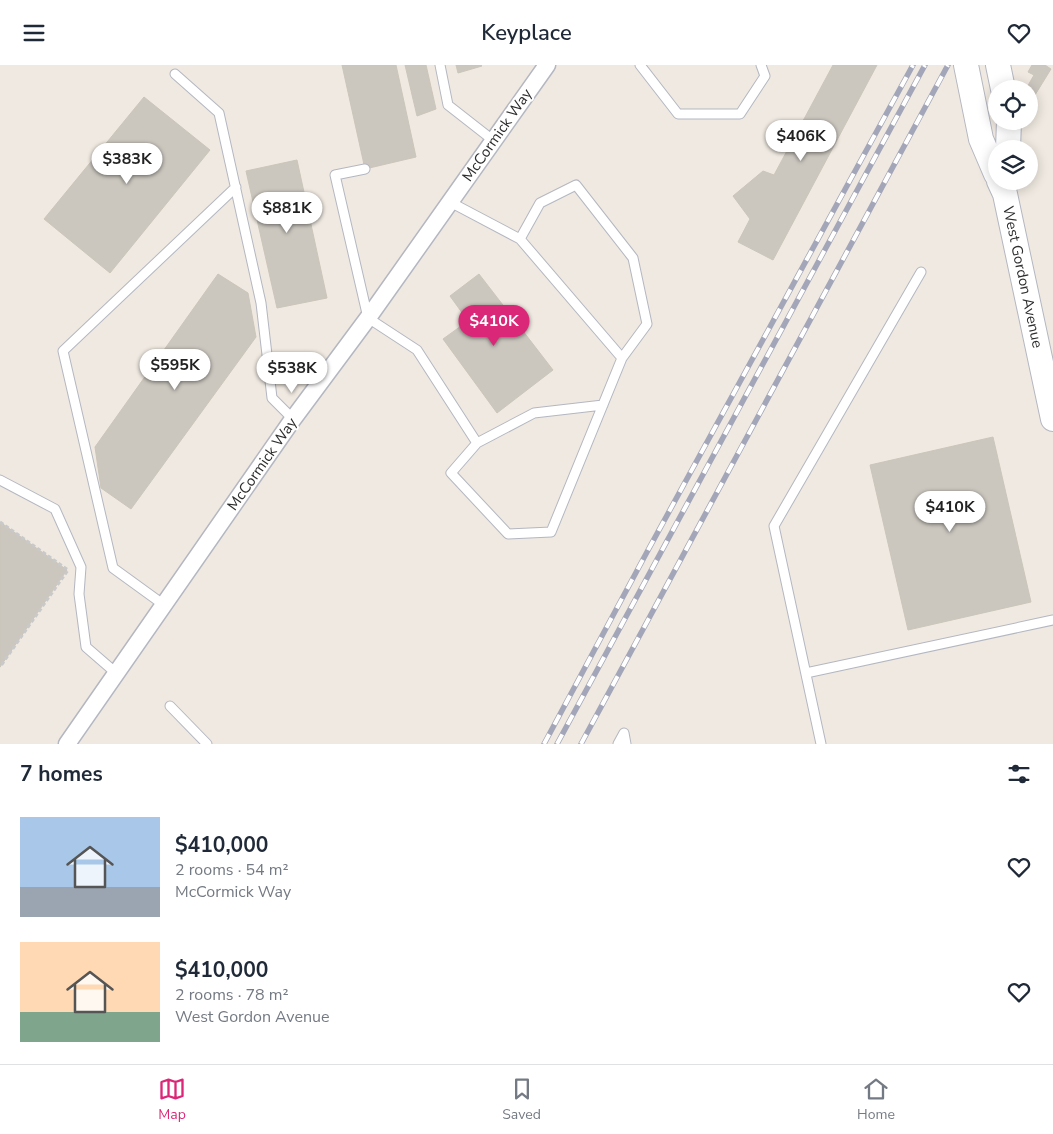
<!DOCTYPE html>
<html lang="en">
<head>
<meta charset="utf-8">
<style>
  :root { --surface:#fff; --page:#f2f2f3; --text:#1f2937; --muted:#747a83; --line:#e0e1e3; --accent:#db2777 }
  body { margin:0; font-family:"Nunito Sans",sans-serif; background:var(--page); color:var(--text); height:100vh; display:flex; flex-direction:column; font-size:19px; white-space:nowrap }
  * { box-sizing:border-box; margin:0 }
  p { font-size:16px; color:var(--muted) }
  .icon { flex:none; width:28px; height:28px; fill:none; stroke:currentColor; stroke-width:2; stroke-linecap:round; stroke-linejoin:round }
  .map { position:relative; height:679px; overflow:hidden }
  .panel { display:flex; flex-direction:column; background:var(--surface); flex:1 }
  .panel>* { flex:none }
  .controls { position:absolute; left:988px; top:15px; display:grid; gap:10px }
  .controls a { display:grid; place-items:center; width:50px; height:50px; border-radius:50%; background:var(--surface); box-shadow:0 2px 12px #0003; font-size:25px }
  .price { position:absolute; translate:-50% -42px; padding:0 11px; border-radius:18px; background:#fff; color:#222; font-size:16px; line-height:32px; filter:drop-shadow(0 1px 2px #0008) }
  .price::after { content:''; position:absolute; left:50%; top:30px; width:15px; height:11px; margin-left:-8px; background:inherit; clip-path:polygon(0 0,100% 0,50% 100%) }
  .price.selected { background:var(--accent); color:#fff }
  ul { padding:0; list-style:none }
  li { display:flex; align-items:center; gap:15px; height:125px; padding:0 20px }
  li span { display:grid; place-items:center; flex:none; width:140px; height:100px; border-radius:0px; color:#555 }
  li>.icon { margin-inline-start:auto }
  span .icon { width:60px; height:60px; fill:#fffc; stroke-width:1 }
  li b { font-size:21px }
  h2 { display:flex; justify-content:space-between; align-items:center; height:60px; padding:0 20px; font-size:21px }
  header { display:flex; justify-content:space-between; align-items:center; height:65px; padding:0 20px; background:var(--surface); font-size:22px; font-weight:600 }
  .dock { display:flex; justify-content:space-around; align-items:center; height:70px; border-top:1px solid var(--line); background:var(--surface); font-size:14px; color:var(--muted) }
  .dock a { display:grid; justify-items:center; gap:2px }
  .dock .selected { color:var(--accent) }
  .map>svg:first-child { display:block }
</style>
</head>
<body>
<header><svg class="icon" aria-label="menu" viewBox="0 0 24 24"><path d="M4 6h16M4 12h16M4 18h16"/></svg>Keyplace<svg class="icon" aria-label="heart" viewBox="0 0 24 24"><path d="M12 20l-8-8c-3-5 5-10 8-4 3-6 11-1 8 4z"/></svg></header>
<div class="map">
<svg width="1053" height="679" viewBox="0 0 1053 679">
  <rect width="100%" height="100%" fill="#efe9e1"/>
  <path fill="#cbc7bf" stroke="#cbc5ba" d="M342 0H396L416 92 365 104Z
    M405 0H426L436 44 417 51Z
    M456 0H481L482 1 458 8Z
    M833 0H877L773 195 738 177 750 154 733 131 763 106 774 110Z
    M1032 0H1045L1051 4 1035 30 1029 26V24H1026L1034 10 1028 7Z
    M144 32 210 85 110 208 44 154Z
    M297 95 327 233 277 243 246 106Z
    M218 209 248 228 256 272 131 444 101 423 95 382Z
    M479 209 553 305 497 348 443 274 468 256 450 231Z
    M993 372 1031 537 908 565 870 400Z
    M0 457 67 505 0 602Z"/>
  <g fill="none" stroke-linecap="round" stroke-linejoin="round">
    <defs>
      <path id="lane" d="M440 0 448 40 494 76
        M640 0 678 49H740L765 11 761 0
        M175 9 219 48 261 238 272 333 293 354
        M365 104 335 110 368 253 417 285 477 378
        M450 137 520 174 622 293
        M520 174 540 138 576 120 633 193 647 259 622 293 551 467 508 469 451 408 477 378 534 348 603 340
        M0 415 55 444 81 502 79 529 86 582 116 608
        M164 540 113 503 63 286 236 122
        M806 608 1053 555
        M170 641 207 679
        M618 679 624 668 626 679
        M821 679 774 461 921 207"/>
      <path id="street" d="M67 679 293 354 368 253 547 0"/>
      <path id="secondary" d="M966 0 981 74 996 109
        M998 0 1003 24
        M1008 84 1009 56
        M999 116 1005 129 1053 354"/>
    </defs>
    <use href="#lane" stroke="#b4b7c1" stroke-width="11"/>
    <use href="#street" stroke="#b4b7c1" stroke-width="19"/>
    <use href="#secondary" stroke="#b4b7c1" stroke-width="26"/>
    <path stroke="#c9c9c9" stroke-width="3" stroke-dasharray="4 2.5" stroke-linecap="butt" d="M0 457 68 505 0 602"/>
    <use href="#lane" stroke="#fff" stroke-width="9"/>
    <use href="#street" stroke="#fff" stroke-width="16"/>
    <use href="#secondary" stroke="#fff" stroke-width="24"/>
    <defs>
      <path id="rail" d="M544 679 647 487 913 0
        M557 679 925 0
        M581 679 948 0"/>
    </defs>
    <use href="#rail" stroke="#a3a6b8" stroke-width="5.5"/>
    <use href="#rail" stroke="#fff" stroke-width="4" stroke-dasharray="11" stroke-linecap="butt"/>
  </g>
  <g text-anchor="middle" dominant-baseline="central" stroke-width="4" stroke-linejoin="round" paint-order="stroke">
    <g font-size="15" fill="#2e2e2e" stroke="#fff">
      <text transform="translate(497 70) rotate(-55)">McCormick Way</text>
      <text transform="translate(1023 212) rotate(78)">West Gordon Avenue</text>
      <text transform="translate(262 399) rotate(-55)">McCormick Way</text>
    </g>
  </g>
</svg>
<div class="controls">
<a><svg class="icon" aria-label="locate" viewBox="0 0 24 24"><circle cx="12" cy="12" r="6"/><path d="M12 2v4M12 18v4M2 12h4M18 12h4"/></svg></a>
<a><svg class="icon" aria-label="layers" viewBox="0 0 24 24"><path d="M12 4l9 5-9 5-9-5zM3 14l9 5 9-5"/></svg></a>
</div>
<b class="price" style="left:801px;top:97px">$406K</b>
<b class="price" style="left:127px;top:120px">$383K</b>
<b class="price" style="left:287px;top:169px">$881K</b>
<b class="price selected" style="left:494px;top:282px">$410K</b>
<b class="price" style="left:175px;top:326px">$595K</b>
<b class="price" style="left:292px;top:329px">$538K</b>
<b class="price" style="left:950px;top:468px">$410K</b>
</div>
<section class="panel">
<h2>7 homes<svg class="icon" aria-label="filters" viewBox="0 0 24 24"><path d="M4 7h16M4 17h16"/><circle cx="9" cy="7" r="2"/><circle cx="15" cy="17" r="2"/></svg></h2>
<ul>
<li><span style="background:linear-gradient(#a9c7e8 70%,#9aa5b1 0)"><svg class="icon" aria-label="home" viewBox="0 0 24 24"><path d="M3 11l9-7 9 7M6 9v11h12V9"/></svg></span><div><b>$410,000</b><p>2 rooms · 54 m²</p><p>McCormick Way</p></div><svg class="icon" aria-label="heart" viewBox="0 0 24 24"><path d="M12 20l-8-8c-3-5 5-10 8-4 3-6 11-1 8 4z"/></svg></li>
<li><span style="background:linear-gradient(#ffd9b3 70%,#7fa58c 0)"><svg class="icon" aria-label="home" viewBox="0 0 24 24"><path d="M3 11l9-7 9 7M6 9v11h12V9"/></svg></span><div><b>$410,000</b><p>2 rooms · 78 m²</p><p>West Gordon Avenue</p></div><svg class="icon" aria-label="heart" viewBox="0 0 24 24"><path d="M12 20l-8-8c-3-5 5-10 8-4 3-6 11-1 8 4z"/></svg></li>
</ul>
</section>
<nav class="dock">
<a class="selected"><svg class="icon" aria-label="map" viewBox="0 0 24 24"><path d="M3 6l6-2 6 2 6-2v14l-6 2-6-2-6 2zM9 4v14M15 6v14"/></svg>Map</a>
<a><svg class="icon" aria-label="saved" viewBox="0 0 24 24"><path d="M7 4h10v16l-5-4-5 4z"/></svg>Saved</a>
<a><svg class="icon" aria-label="home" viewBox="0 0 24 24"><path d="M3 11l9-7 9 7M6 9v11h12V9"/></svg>Home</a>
</nav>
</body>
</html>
